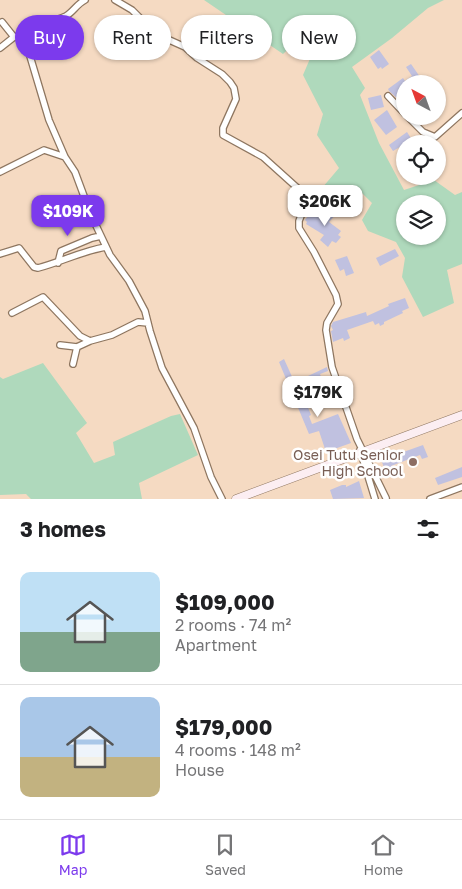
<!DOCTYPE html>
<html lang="en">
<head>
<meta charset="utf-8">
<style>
  :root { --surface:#fff; --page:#f6f6f6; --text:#202124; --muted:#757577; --line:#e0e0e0; --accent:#7c3aed }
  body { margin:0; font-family:"Golos Text",sans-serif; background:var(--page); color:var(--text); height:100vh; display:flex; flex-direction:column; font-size:19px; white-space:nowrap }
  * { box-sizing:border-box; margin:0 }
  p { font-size:16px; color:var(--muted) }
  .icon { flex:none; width:28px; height:28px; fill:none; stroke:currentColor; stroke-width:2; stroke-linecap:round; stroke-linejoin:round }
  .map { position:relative; height:499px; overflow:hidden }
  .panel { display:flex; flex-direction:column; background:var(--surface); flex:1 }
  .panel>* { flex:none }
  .guide { position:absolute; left:15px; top:15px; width:432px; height:45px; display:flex; gap:10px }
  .needle { width:32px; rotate:319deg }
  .buttons { position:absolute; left:396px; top:75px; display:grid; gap:10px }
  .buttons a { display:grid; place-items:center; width:50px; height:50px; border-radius:50%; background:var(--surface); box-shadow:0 1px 4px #0004; font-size:25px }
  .price { position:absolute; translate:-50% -42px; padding:0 11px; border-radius:10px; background:#fff; color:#222; font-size:16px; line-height:32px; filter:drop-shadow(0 1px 2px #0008) }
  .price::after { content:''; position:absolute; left:50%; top:30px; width:15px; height:11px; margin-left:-8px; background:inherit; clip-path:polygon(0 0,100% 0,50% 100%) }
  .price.on { background:var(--accent); color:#fff }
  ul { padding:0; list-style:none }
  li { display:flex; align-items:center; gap:15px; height:125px; padding:0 20px }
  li+li { border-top:1px solid var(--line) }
  li span { display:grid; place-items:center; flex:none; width:140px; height:100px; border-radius:10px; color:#555 }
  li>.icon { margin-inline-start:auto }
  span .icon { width:60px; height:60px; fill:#fffc; stroke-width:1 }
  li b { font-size:21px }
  h2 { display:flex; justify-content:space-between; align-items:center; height:60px; padding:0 20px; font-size:21px }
  .tag { padding:0 18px; border-radius:22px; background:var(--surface); box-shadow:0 1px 4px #0004; font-size:18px; line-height:45px }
  .tag.on { background:var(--accent); color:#fff }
  .dock { display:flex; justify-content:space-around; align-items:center; height:70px; border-top:1px solid var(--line); background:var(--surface); font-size:14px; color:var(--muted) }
  .dock a { display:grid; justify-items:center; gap:2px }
  .dock .on { color:var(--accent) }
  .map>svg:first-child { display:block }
</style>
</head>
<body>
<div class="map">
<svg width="462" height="499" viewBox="0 0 462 499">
  <rect width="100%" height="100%" fill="#f5dac2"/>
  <path fill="#afd9bc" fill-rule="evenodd" d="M204 0H444L428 8 392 38 352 67 365 88 360 95 379 143 404 190 434 180 455 195 462 192V264L447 270 454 303 423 317 402 277 405 258 396 242 368 231 362 220 372 203 358 189 342 206 322 188 339 168 317 135 323 114 303 75 312 54 300 38 283 54ZM405 204H438V236H405Z
    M43 363 87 423 76 433 94 463 115 455 113 442 171 416 180 414 198 455 139 483 142 499H31L26 494 0 495V377L3 379Z"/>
  <path fill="#c0c1e0" d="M379 50 389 64 382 69 381 67 378 69 370 57Z
    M411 64 420 77 410 84H405V94L398 99 389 91 388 89 403 78 405 81 412 76 406 67Z
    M381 95 384 107 371 110 368 98Z
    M387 110 397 127 386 135 374 120Z
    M407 132 412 140 393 151 389 145Z
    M334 208 338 212 329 222 341 231 338 235 341 237 336 243 332 241 328 247 320 240 324 235 306 224 307 222 305 220 312 211 323 221Z
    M395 249 399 256 380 266 376 258Z
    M347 256 354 273 346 276 344 269 340 271 335 260Z
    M405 298 409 308 402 311 403 313 384 322V324L380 326 379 323 375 325 373 321 347 330 350 338 344 341 343 338 333 342 331 331 333 330 331 326 333 322 366 312 367 316 389 306 388 304Z
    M284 359 299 392 301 391 303 395 311 415 309 416 312 424 338 414 351 443 326 452 319 431 309 434 279 362Z
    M327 367 328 371 320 374 323 382 320 383 322 387 313 390 308 376Z
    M423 445 428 457 422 459 420 455 391 466 393 470 386 472 381 460Z
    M462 467V477L438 485 435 478Z
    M359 481 364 498 333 499 330 490 342 485H346V487Z"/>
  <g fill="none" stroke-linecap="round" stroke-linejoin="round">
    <defs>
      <path id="street" d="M115 0 132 10 156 34 185 47 197 58 222 74 230 82 234 88 236 99 223 128V135L263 157 303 193 306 203 299 221V228L314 252 336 295 338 304 327 323 326 330 332 367 357 439 386 498
        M2 22 14 37 24 36
        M24 36 49 120 65 157 75 172 91 215 110 255 129 281 145 311 150 331 162 368 194 428 211 477 222 499
        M24 36C35 19 51 24 66 16 73 12 77 4 85 0
        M0 48 14 37
        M388 96 405 114
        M407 116 423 132 435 137 462 113
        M0 172 44 150 65 157
        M0 254 19 248 34 267 38 268C61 262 82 251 106 247
        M58 263 61 251 92 238 101 236
        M12 313 43 297 80 336 90 341 112 335 138 322 148 323
        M60 345 77 347 90 341
        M73 364 77 347
        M360 450 375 499
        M430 499 462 487"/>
      <path id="secondary" d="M236 499 462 415"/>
    </defs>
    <use href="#street" stroke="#8e7660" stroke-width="8"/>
    <use href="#secondary" stroke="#8e7660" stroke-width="9"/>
    <use href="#street" stroke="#fff" stroke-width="5.5"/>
    <use href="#secondary" stroke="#fceef2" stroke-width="8"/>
  </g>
  <circle fill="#8d6e63" stroke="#fff" stroke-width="2" cx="413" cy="462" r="5"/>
  <g text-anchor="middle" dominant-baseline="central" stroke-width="5" stroke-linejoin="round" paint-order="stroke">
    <g font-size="14" fill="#785e54" stroke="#fff" text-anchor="end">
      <text x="403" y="454">Osei Tutu Senior<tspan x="403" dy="16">High School</tspan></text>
    </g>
  </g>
</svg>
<div class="buttons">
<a><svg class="needle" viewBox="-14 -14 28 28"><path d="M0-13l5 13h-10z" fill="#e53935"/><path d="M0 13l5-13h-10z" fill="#757577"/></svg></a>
<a><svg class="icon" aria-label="locate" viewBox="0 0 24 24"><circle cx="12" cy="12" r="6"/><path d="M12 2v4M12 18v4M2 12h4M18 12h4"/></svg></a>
<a><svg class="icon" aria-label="layers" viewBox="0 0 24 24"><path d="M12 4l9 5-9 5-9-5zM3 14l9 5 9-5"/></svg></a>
</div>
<b class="price" style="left:325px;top:227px">$206K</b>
<b class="price on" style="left:68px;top:237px">$109K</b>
<b class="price" style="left:318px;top:418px">$179K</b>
<div class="guide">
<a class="tag on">Buy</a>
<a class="tag">Rent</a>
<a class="tag">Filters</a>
<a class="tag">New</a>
</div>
</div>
<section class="panel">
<h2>3 homes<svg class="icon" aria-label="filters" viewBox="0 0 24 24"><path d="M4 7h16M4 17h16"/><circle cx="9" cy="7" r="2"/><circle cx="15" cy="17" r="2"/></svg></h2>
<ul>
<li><span style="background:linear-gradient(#bfe0f5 60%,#7fa58c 0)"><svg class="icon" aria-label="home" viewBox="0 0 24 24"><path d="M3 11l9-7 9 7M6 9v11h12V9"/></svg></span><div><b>$109,000</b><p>2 rooms · 74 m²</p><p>Apartment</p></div></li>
<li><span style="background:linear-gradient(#a9c7e8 60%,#c2b280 0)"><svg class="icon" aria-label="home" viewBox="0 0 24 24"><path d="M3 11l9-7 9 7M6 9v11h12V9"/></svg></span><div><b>$179,000</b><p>4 rooms · 148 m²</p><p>House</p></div></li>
</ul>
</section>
<nav class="dock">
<a class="on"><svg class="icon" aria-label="map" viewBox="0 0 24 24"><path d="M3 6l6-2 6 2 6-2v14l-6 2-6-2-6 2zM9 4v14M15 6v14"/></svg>Map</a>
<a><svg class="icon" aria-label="saved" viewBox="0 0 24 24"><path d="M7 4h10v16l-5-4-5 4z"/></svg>Saved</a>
<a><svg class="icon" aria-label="home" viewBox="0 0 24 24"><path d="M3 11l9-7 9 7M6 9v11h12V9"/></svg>Home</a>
</nav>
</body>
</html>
